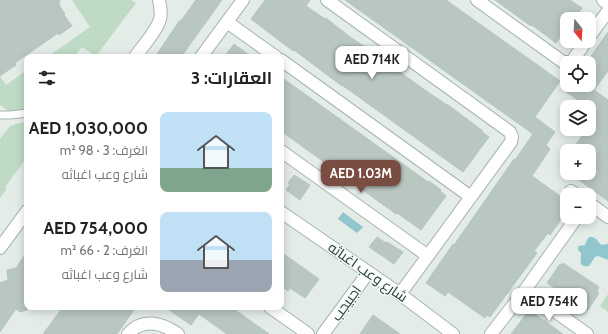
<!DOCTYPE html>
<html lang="ar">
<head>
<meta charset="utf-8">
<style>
  :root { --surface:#fff; --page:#f6f6f6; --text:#222; --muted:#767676; --accent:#7a4d42 }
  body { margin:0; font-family:Cabin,Cairo,sans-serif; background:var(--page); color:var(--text); direction:rtl; height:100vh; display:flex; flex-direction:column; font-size:15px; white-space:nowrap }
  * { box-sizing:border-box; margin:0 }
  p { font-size:13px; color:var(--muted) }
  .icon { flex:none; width:22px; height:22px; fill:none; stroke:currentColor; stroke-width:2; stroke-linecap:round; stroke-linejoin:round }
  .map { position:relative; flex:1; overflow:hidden; direction:ltr }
  .drawer { position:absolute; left:24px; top:54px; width:260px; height:256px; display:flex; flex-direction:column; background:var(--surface); border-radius:8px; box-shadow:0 2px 10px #0003; direction:rtl }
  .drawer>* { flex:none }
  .needle { width:26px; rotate:162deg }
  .fabs { position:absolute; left:560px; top:12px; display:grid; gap:8px }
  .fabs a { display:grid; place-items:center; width:36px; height:36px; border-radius:8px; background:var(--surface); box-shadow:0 2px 10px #0003; font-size:20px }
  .price { position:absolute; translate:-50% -34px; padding:0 9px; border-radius:8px; background:#fff; color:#222; font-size:13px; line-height:26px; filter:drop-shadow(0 1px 2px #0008) }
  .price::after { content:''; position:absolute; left:50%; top:24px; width:12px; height:9px; margin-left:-6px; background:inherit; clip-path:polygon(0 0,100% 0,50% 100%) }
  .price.current { background:var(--accent); color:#fff }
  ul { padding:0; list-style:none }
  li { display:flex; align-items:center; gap:12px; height:100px; padding:0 12px }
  li span { display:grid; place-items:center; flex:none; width:112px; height:80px; border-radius:8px; color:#555 }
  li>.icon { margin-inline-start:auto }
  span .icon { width:48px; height:48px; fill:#fffc; stroke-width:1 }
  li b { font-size:17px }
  h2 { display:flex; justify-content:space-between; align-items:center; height:48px; padding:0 12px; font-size:17px }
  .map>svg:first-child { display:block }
</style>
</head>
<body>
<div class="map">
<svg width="608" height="334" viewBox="0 0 608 334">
  <rect width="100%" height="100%" fill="#e4ece8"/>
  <path fill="#bfdbc5" d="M72 0H131L136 3 96 56 82 47 74 57H47L90 27Z
    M27 70V113C13 114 11 113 0 105V76L6 85Z
    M27 122V157L6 186V190L0 198V139L10 126 16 124Z
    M608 294V312L600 306Z"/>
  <path fill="#91c6cc" d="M343 212 363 227 357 233 338 219Z
    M589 237C597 236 597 242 602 245L608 244V260L598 256 595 257 589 266C578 268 581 260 581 253L578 250V247L579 246 585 245 587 240Z"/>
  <path fill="#b9c7c1" stroke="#b7c5bf" d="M0 0H60L59 5 65 14 64 15 72 26 59 35 58 33 15 63 16 65 0 76Z
    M196 0H222L181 57H155L180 20 181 21Z
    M265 0H310L306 6 325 19 326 18 350 37 374 53 422 88 447 105V104L483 131 482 132 489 137 463 172 342 85V86L294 50 293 51 251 19Z
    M345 0H446L560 81 535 117 555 132 546 145 550 149 532 176 567 201V211L550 235 548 233 534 251 537 253 490 317 487 315 485 318 448 292 445 296 426 283 453 244 454 245 514 159 515 160 533 134Z
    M495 0H570L582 8 574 19H567V28L556 43 532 25 531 26Z
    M608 32V71L594 90 608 100V201L569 173H589V151H571L587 129H589V107L566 92 571 85H589V59Z
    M234 44 252 57H224Z
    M281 77 428 182 429 181 441 190 440 191 446 196 421 230 397 213 396 214 281 131Z
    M294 175 310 185 300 200 286 190 290 184 288 183Z
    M377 237 386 243 387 242 403 252 394 264 369 247Z
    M27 252V310L20 312 16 309 0 332V283L8 280 7 270 16 268Z
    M281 252 319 279 305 298 290 288 288 291 281 286Z
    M563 263 599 287 597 291 599 293 588 310 547 283 560 264 562 265Z
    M63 307H136L117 334H43Z
    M165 307H231L269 334H227L199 314 191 325Z
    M532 312 563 334H511L527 313 530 315Z
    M373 315 400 334H360Z"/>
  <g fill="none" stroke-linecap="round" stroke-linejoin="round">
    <defs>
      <path id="service" d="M0 115H11L27 113"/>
      <path id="minor" d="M327 0 510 132 512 137 511 142 400 294
        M477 0 563 62H570L573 60 586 41
        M603 0 608 4
        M227 22 276 57
        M589 37 608 11
        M135 57C142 47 157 31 160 19 162 13 160 6 159 0
        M201 57 243 0
        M281 60 471 197
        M281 151 428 256
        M571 191 577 195
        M589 203 608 217
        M281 212 400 294 453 334
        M0 248 27 211
        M525 290 587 334
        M270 307 308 334
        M128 334C143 317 162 323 178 334
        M323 334 368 273
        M491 334 525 290 577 217"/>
    </defs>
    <use href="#service" stroke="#a7b4af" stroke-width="9"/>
    <use href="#minor" stroke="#a7b4af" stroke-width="14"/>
    <use href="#service" stroke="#fff" stroke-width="7"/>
    <use href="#minor" stroke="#fff" stroke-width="12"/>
  </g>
  <g text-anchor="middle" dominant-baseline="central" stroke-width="3" stroke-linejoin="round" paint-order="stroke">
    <g font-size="14" fill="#253c35" stroke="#f4f9f6">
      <text transform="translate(368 272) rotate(35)">شارع وعب اغباثه</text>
      <text transform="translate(346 303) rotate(-54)">اجبيجب</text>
    </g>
  </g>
</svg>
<div class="fabs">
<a><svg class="needle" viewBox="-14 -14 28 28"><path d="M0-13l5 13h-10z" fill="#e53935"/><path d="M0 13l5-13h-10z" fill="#767676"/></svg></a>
<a><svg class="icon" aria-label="locate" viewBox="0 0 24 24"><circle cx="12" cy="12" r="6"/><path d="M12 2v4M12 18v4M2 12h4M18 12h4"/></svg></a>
<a><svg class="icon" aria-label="layers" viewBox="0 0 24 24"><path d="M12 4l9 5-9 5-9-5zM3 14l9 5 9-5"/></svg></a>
<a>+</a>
<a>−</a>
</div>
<b class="price" style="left:372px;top:80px">AED 714K</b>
<b class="price current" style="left:361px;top:194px">AED 1.03M</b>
<b class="price" style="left:549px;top:322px">AED 754K</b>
<section class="drawer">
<h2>العقارات: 3<svg class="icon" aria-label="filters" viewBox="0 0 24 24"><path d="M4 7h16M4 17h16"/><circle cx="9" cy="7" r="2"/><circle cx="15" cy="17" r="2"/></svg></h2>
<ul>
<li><span style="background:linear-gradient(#bfe0f5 70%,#7fa58c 0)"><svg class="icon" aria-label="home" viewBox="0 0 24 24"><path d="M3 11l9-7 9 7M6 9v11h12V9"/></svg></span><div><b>AED 1,030,000</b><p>الغرف: 3 · 98 m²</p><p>شارع وعب اغباثه</p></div></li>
<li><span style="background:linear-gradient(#bfe0f5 60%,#9aa5b1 0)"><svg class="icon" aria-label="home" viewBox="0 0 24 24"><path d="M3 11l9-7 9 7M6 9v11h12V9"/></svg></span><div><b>AED 754,000</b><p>الغرف: 2 · 66 m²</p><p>شارع وعب اغباثه</p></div></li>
</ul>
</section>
</div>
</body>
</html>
